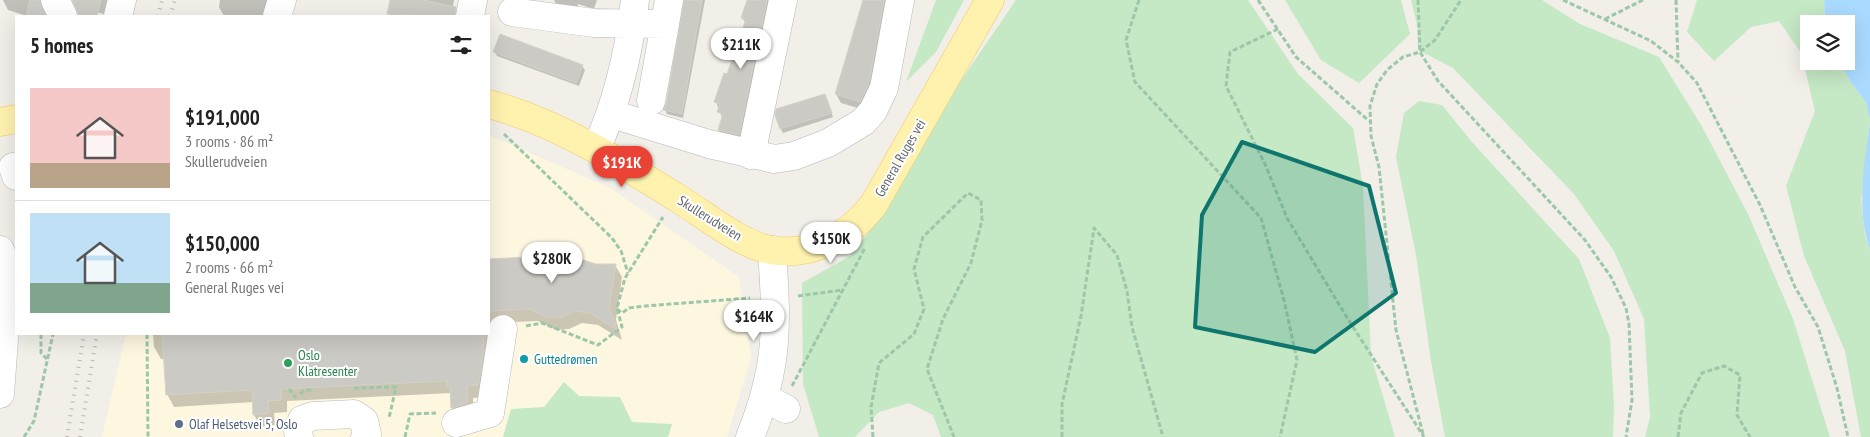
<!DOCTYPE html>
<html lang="en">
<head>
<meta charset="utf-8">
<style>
  :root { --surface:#fff; --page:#f2f2f2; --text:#222; --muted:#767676; --line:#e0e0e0; --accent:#ea4335 }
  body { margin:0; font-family:"PT Sans Narrow",sans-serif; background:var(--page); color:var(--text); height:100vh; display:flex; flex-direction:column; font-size:19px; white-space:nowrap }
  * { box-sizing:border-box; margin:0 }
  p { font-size:16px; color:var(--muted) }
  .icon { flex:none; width:28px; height:28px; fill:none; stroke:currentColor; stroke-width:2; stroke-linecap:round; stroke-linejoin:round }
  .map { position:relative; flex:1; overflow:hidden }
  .details { position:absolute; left:15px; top:15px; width:475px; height:320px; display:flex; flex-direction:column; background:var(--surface); border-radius:0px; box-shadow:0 5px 20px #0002 }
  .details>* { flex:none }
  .fabs { position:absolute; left:1800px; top:15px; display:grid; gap:10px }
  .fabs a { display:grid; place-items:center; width:55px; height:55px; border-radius:0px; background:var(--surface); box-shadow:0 5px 20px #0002; font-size:25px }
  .price { position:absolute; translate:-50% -42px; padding:0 11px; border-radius:18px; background:#fff; color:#222; font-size:16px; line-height:32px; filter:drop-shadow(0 1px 2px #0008) }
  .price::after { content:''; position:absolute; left:50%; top:30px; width:15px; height:11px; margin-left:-8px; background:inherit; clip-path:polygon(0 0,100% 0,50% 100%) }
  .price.active { background:var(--accent); color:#fff }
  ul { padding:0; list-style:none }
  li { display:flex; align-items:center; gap:15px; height:125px; padding:0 15px }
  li+li { border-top:1px solid var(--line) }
  li span { display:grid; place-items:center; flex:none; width:140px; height:100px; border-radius:0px; color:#555 }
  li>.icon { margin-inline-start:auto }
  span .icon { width:60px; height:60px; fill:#fffc; stroke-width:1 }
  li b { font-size:21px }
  h2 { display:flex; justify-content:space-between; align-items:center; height:60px; padding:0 15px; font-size:21px }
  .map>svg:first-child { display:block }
</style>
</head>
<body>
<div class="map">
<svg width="1870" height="437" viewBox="0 0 1870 437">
  <rect width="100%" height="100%" fill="#f1efe8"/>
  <path fill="#fef7e0" d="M489 135 610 188 739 277 751 358 727 437H102L126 334H489Z"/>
  <path fill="#c5e8c5" d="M936 0H964L936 52 906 82Z
    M1016 0H1248L1298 74 1353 128 1363 186 1371 356 1395 437H941L933 415 909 403 879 412 855 437H819L803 384 802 283 850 256 888 207 962 79Z
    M1285 0H1401L1410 34 1359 83 1321 60Z
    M1411 0H1542L1580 24 1659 57 1701 125 1748 214 1793 319 1830 437H1645L1650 417 1644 319 1614 251 1574 194 1453 68 1418 50 1417 24Z
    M1697 0H1824L1826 24H1809V61H1839L1852 84 1866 102 1870 121 1861 200 1865 235 1870 251V437H1861L1845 351 1804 256 1786 186 1815 111 1801 53 1779 21 1751 27 1714 61 1687 32Z
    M1419 101 1442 105 1471 141 1579 259 1610 338 1614 405 1613 437H1445L1431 361 1416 255 1396 157 1404 113Z
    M564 382 579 396 620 397 632 422 672 424 668 437H503L511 409 544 407Z"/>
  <path fill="#aadaff" d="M1824 0H1870V121L1866 102 1852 84 1839 61H1846V24H1826Z
    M1870 123V250C1856 209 1864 165 1870 123Z"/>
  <path fill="#0003" d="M3 0H42V1L38 16H27L8 10Z
    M74 0H108L104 14 79 8Z
    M220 0H274L269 16H224L219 7Z
    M391 0H454L451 16H390Z
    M554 0H597L594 9 578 4 577 10 556 4Z
    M685 0H705L683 118 667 114 665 110 682 27Z
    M748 0H775L744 143 724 138 719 130 723 120 716 102 728 75 746 23 742 18Z
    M864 0H892L865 110 841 103 836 94Z
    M495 52 582 66 585 70 579 86 497 56Z
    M825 95 833 117 783 133 781 129Z
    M527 259 582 261 596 266 615 265 622 277 616 320 622 340 598 325 582 323 569 329 556 330 538 321 489 323V260Z
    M153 334H489L485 397 473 398 474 416 459 420 452 408V393L287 401V412L274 413 275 425 261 427 254 415V402L174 407 167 394 165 359H161L154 347Z"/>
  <path fill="#cccac5" stroke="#d6d1c6" d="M30 0H40L46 16H26Z
    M72 0H101L97 16H79Z
    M390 0H423L456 7 455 16 387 14Z
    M684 0H702L682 114 663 110 666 104Z
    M747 0H767L739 135 718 130 723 114 717 112 720 104 714 102 724 73 727 74 746 19 741 18Z
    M863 0H884L869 83 860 102 835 94Z
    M500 34 583 65 576 83 493 52Z
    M825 94 832 113 780 129 775 115 776 109Z
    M558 245 572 250 583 260 596 264H616L609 307 617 330 590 313 575 311 562 317 548 318 530 309 489 311V259L527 257 531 252 544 246Z
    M162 334H483L484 350 478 385 467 386V403L451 408 450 387H447V381L281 389V400L268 401 269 413 253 415 252 390 166 395Z"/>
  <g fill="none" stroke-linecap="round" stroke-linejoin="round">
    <defs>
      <path id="minor" d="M55 0 63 16
        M512 12 594 23 665 24 669 0
        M118 16 122 0
        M277 16 282 0
        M470 16 473 0
        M651 101 665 24
        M612 114 709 144 774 159 794 156 828 143 863 122 873 111 884 88 900 0
        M596 149C618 101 629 52 635 0
        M751 155 783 0
        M13 167 16 176
        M0 250 9 272 0 394
        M765 398 786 409
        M456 423 490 413 503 329
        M299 437 298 431 302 420 313 416 354 414 364 421 367 434 365 437
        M750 437C779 366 777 325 772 250"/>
      <path id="major" d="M489 104C558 123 618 161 679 199 705 215 741 245 771 250 812 257 850 236 874 204L990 0
        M0 122 16 119"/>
    </defs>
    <use href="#minor" stroke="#b5b8bc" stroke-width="29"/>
    <use href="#major" stroke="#f2c960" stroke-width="29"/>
    <path stroke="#9cc7a9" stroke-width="3" stroke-dasharray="5 2.5" stroke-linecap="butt" d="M1139 0 1126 40 1135 82 1261 218 1284 300 1297 360 1280 437
      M1258 0 1296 57 1369 121
      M1418 0 1420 52 1438 81 1585 240 1611 277 1626 308 1629 324 1632 400 1626 437
      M1563 0 1651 41 1678 62 1697 83 1760 205 1795 287 1818 327 1837 388 1848 437
      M1676 0 1678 62
      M1605 19 1643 0
      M1278 29 1230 52 1226 86 1265 164 1287 218 1346 316 1424 437
      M504 134 612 238 621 251 628 273
      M798 296 842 290
      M617 309 622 313 629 308 645 306 750 298
      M526 326 542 323 598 345 622 327 617 308 625 278 663 217
      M41 334V353L47 359
      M147 334 148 437
      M792 386 865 248
      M354 388 396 387 389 418
      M289 389 296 398
      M300 394 305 390H313
      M1423 434 1396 330 1379 167 1371 136 1370 106 1377 84 1387 70 1403 57 1420 52 1435 40 1461 0
      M24 437 34 421 53 334
      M405 437 410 414 436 413
      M873 437 871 407 879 363 914 334 924 309 914 269 923 237 968 193 981 200 982 220 971 263 943 319 927 369 954 437
      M1062 437V404L1081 316 1094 228 1117 255 1127 291 1132 327 1163 437
      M1678 437 1681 413 1702 373 1724 366 1740 375 1737 415 1750 437"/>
    <use href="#minor" stroke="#fff" stroke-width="28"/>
    <use href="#major" stroke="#fff2af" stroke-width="28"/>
    <path stroke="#b6b7b8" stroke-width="4" stroke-dasharray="1 6" stroke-linecap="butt" d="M158 16 162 0
      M170 16 175 0
      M67 437 84 334
      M80 437 97 334"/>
  </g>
  <path fill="#0f766e" fill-opacity="0.2" stroke="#0f766e" stroke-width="4" stroke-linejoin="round" d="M1242 142 1369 186 1396 293 1315 352 1195 327 1202 215Z"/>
  <circle fill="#0f9aa8" stroke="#fff" stroke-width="2" cx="524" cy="359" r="5"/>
  <circle fill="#2e9e5b" stroke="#fff" stroke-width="2" cx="288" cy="363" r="5"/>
  <circle fill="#5c6f8a" stroke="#fff" stroke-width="2" cx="179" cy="424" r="5"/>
  <g text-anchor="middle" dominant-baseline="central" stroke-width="4" stroke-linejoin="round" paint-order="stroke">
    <g font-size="14" fill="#5f6368" stroke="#fff">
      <text transform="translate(900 158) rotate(-60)">General Ruges vei</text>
      <text transform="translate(710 218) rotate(32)">Skullerudveien</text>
    </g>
    <g font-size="14" fill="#27864d" stroke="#fff" text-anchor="start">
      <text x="298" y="355">Oslo<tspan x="298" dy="16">Klatresenter</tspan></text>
    </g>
    <g font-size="14" fill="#0d838f" stroke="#fff" text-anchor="start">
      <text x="534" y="359">Guttedrømen</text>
    </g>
    <g font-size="14" fill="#4e5e75" stroke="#fff" text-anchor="start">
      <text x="189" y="424">Olaf Helsetsvei 5, Oslo</text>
    </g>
  </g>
</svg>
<div class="fabs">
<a><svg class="icon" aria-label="layers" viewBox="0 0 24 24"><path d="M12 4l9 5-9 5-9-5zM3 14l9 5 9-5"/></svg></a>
</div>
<b class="price" style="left:741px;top:70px">$211K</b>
<b class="price active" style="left:622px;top:188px">$191K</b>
<b class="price" style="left:831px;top:264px">$150K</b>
<b class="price" style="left:552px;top:284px">$280K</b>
<b class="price" style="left:754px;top:342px">$164K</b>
<section class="details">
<h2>5 homes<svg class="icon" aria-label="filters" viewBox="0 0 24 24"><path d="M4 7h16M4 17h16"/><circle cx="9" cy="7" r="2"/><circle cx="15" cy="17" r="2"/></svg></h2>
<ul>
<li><span style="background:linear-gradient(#f6c9c9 75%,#b9a48a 0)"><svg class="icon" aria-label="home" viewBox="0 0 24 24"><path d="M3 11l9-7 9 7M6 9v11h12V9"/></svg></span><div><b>$191,000</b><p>3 rooms · 86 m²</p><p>Skullerudveien</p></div></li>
<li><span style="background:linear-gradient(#bfe0f5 70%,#7fa58c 0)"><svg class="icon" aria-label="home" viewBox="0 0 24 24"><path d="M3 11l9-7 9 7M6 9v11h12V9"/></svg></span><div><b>$150,000</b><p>2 rooms · 66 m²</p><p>General Ruges vei</p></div></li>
</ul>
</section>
</div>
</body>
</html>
